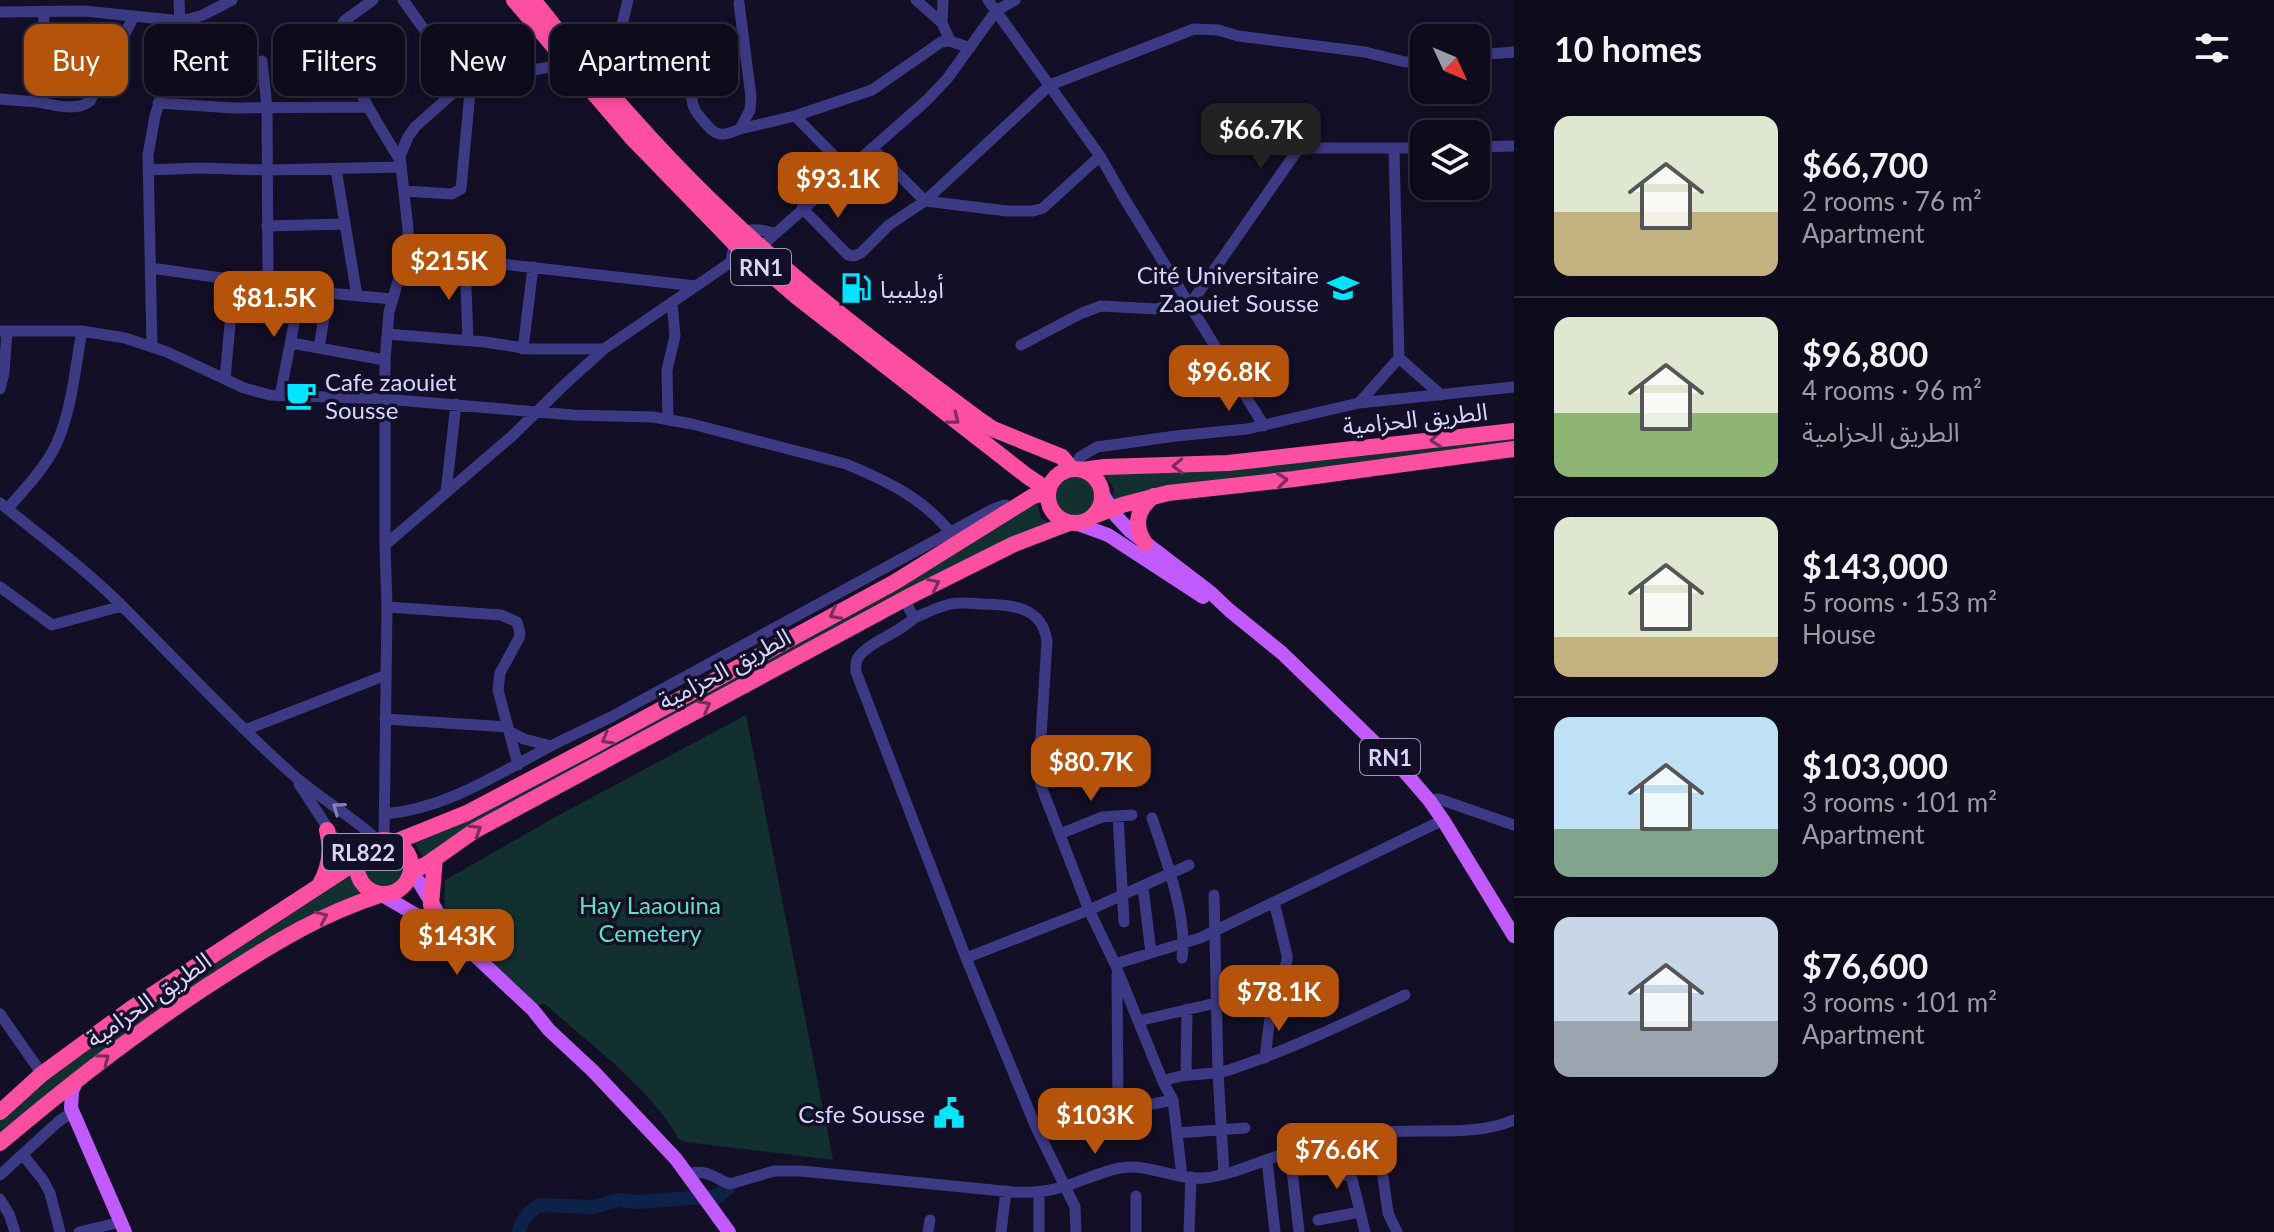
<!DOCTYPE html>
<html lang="en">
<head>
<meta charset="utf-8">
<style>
  :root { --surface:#0e0b1c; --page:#171425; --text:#f1f3f6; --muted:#9b9ba3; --line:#2e2b3b; --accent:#b45309 }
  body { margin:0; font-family:Lato,"Noto Sans Arabic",sans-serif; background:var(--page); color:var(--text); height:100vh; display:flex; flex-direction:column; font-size:30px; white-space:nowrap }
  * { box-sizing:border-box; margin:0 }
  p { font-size:26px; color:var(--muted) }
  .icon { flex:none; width:44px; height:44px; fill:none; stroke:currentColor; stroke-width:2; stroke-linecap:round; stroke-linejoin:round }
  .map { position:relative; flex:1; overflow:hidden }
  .panel { display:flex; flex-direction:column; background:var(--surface); width:760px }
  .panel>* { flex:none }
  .hud { position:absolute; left:24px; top:24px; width:760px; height:72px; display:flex; gap:16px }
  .needle { width:52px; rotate:134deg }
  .fabs { position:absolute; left:1410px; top:24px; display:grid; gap:16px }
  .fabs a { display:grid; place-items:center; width:80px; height:80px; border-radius:16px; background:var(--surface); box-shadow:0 4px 12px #0003,0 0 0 2px var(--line); font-size:40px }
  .price { position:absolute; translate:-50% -68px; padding:0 18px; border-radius:16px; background:var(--accent); color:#fff; font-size:26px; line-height:52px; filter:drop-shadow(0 2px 4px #0008) }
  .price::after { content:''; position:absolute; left:50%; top:48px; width:24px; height:18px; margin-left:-12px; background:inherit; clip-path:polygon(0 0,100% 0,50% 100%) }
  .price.on { background:#222; color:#fff }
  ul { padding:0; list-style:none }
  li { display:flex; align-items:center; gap:24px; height:200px; padding:0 40px }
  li+li { border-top:2px solid var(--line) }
  li span { display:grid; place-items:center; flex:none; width:224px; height:160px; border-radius:16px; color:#555 }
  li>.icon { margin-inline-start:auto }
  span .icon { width:96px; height:96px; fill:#fffc; stroke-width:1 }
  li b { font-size:34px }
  h2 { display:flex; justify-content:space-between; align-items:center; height:96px; padding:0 40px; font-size:34px }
  .tag { padding:0 28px; border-radius:16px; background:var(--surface); box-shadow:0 4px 12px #0003,0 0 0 2px var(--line); font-size:28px; line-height:72px }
  .tag.on { background:var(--accent); color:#fff }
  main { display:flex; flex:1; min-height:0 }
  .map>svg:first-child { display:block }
</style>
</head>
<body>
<main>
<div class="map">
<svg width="1514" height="1232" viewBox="0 0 1514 1232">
  <rect width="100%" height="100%" fill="#130f26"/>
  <path fill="#12302f" d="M1514 438V441L1396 457 1368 463 1111 502 1114 489 1101 469 1367 456Z
    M1055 496a21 21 0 1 1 42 0a21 21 0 1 1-42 0Z
    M1036 500 1041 518 1052 525 425 860 413 840Z
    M746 715 833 1160 685 1142 676 1138 677 1135C644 1083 592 1046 545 1004L536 1005 517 988 444 913 445 880 559 815Z
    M364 868a21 21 0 1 1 42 0a21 21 0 1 1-42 0Z
    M347 870 355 887 363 895 342 902 0 1136V1116L65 1062Z"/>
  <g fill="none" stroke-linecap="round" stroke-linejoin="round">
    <path stroke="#0c2248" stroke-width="14" d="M519 1232C522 1219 528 1213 539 1205L593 1207 619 1200 638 1202 718 1196 729 1187"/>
    <path stroke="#3d3a85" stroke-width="11" d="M373 0 344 21C328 49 384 134 400 160
      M403 0 464 85
      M916 0 942 23 950 41
      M988 0 1100 156 1124 198 1264 426
      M45 11 37 68 38 102C54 105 77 112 90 101L134 16
      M0 12 84 11 182 21 203 15 232 0
      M942 23 943 0
      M617 46 628 0
      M1476 55 1514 52
      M262 61 267 107 268 283
      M0 99 38 102
      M158 103 234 108 368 107
      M795 116 847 169
      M740 129 795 116 872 90 941 42 950 41 970 48
      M1476 147 1514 146
      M872 148 925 201 1007 211H1033L1043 208 1100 156
      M336 169 357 296
      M148 170 200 168 267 170 400 167
      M404 191 452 194 461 189 471 81
      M802 208 848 255 854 256 861 253 889 225 925 201 1050 85 1194 29 1218 30 1238 36 1365 52 1405 62 1424 61
      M267 226 345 224
      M408 247 441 261 502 264 696 286
      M465 262 468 340
      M731 262C735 233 744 224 774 233
      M151 268 328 293 392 299
      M1189 306 1297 151 1302 148H1394
      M0 331H82L125 338 167 352 244 388 270 395 385 399 573 415 653 417 692 424 846 464C885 480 923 498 950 532
      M387 334 485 342 530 349H604
      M291 343 385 360
      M1021 345 1082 313 1101 306 1156 309 1186 300
      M152 346 148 155 155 116 169 71 181 43 179 0
      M319 348 328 293
      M523 349 533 267
      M1399 358 1441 395
      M225 379 234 280
      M0 389 4 373 7 331
      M280 396 301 288
      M1359 403 1399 358 1394 148H1424
      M668 420 667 370 675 336 672 302
      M1074 469 1080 457 1097 447 1176 436 1247 429 1359 403 1514 387
      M446 492 456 404
      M0 503C38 534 78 563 113 597 173 656 229 718 292 774 319 798 352 816 379 841
      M7 509C25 489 44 469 56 445 72 410 75 368 82 331
      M385 545 511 437 562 387 604 349 731 262 749 257 926 101 947 79 996 11 1015 0
      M0 587 52 625 122 606
      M904 599 914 618C899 633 872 641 861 654 856 659 855 665 856 672L966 958 1035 1125 1075 1207 1076 1232
      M387 607 501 615 517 622 520 633 519 638 500 673 498 690 518 765
      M914 618C926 613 938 607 950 604 961 602 971 603 982 604 1012 605 1042 606 1047 641L1039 768 1041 786 1089 910 1115 964 1163 1082 1173 1100 1182 1176
      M385 719 508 727
      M245 730 386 675
      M510 732 524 739 551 746
      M299 784 360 877
      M1429 800 1439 799 1514 825
      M384 814C445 809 496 775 549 747 570 736 591 727 611 717L993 509 1005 505 1014 508
      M1118 816 1124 922
      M1152 818C1165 857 1188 917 1182 958
      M1060 834 1102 817 1132 815
      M384 840 387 607 385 545V360L389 312 408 247V229L400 156 408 137 415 127 452 94 471 81 567 64 617 46 669 38C690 44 689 87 693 105 695 113 702 119 707 125 717 138 726 135 740 129L750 110 751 97 739 3
      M1143 887 1151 953
      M1214 895 1218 1073 1224 1174
      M966 958 1089 910 1189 865
      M1115 964 1200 938 1443 820
      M1117 975 1118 1111
      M0 1014 42 1074
      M1138 1021 1216 1003 1275 977C1283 971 1288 966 1287 955L1274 902
      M1265 1058 1275 977
      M1186 1075 1187 1009
      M1163 1082C1183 1071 1207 1077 1229 1070 1289 1050 1348 1022 1405 995
      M1035 1125 1074 1111H1118L1173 1100
      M1177 1133 1245 1128
      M1377 1133 1388 1213 1397 1232
      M1290 1152 1299 1232
      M23 1155 43 1180 50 1193 60 1232
      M1267 1160 1275 1232
      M1292 1171C1312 1170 1337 1165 1352 1179L1365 1232
      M688 1174C706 1168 714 1178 730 1184L774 1171H801L1013 1192C1030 1193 1046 1192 1062 1187 1081 1182 1099 1172 1120 1168 1149 1163 1175 1180 1204 1178 1231 1175 1259 1162 1286 1153 1314 1144 1345 1137 1375 1133 1421 1127 1471 1138 1514 1120
      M0 1175 59 1121 73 1112
      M0 1199 9 1214 15 1232
      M1318 1220 1360 1212
      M79 1232 121 1222
      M928 1232 930 1220
      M1001 1232 1006 1191
      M1039 1232V1192
      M1136 1232V1196
      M1189 1232 1191 1177"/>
    <path stroke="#c25bff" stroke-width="14" d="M1103 495 1117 517 1130 531 1210 592 1229 610 1282 653 1403 770 1429 800 1443 820 1514 936
      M1078 524 1108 535 1203 597
      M411 874 419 882 449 931 533 1010 549 1030 593 1071 676 1159 729 1232
      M382 895 423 919 450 943
      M77 1080 72 1091 71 1108 125 1232"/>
    <path stroke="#ff4fa3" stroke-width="16" d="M514 0 633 139 734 243 797 297 1027 476 1048 490
      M533 0C550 20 565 41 582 61 627 113 673 165 723 212 802 288 889 353 977 418L993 429 1062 457 1072 469
      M1048 496a27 27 0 1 1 54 0a27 27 0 1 1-54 0Z
      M1082 470 1104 467 1228 463 1514 431
      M1096 515 1122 505 1168 493 1294 479 1514 449
      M1145 543C1133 526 1137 508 1154 496
      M357 867a27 27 0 1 1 54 0a27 27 0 1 1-54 0Z
      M395 842 467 813 588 749 895 582 1033 496 1048 492
      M411 872 427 864 474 831 908 597 1014 544 1069 523
      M319 886C330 868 332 850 327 830
      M431 905 435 858
      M0 1112 42 1074 132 1008 359 860
      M0 1143C73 1081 148 1023 229 972 279 940 322 914 380 895"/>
  </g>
  <defs><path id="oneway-chevron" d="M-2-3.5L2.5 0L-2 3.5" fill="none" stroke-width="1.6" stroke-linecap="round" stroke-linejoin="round" transform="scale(2)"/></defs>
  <g stroke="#7d2c5e">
    <use href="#oneway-chevron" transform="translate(954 419) rotate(38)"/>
    <use href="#oneway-chevron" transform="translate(1436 440) rotate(174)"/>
    <use href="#oneway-chevron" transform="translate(1178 466) rotate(178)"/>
    <use href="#oneway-chevron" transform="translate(1282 480) rotate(-6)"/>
    <use href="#oneway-chevron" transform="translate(934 584) rotate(-26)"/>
    <use href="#oneway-chevron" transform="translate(835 614) rotate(152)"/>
    <use href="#oneway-chevron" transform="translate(705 706) rotate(-28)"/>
    <use href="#oneway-chevron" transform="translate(607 739) rotate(151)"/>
    <use href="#oneway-chevron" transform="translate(476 830) rotate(-31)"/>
    <use href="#oneway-chevron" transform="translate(322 917) rotate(-24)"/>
    <use href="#oneway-chevron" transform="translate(104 1059) rotate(-37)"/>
  </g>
  <use stroke="#837fbc" href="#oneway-chevron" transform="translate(338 808) rotate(-144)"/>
  <defs>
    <symbol id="fuel-bare" viewBox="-9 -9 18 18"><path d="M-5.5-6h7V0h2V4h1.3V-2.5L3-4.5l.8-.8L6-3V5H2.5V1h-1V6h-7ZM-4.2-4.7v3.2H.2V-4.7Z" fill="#00e5ff" stroke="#130f26" stroke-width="2.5" paint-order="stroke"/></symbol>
    <symbol id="university-bare" viewBox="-9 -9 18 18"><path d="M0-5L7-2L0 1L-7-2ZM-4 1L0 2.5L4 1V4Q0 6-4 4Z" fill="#00e5ff" stroke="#130f26" stroke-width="2.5" paint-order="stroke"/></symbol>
    <symbol id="cafe-bare" viewBox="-9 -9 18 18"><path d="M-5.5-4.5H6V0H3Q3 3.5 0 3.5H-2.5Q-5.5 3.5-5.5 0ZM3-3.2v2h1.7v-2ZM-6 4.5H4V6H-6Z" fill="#00e5ff" stroke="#130f26" stroke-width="2.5" paint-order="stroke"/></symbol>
    <symbol id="civic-bare" viewBox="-9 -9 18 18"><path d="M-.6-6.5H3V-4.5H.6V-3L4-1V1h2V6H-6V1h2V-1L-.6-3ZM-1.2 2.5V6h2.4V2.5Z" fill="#00e5ff" stroke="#130f26" stroke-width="2.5" paint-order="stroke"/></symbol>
  </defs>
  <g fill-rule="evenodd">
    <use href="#fuel-bare" x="834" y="266" width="44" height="44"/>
    <use href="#university-bare" x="1321" y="266" width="44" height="44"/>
    <use href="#cafe-bare" x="279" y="373" width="44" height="44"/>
    <use href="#civic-bare" x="927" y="1091" width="44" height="44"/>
  </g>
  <g text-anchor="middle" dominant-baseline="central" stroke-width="7" stroke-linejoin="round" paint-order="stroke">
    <g fill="#130f26" stroke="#9e99be" stroke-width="2">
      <rect x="731" y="249" width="60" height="36" rx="6"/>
      <rect x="1360" y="739" width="60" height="36" rx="6"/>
      <rect x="323" y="834" width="80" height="36" rx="6"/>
    </g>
    <g font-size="22" font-weight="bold" fill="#d9d4ff">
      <text x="761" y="267">RN1</text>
      <text x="1390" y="757">RN1</text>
      <text x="363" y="852">RL822</text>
    </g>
    <g font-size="24" fill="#d9d4ff" stroke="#130f26" text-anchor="end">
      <text x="1319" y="274">Cité Universitaire<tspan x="1319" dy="28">Zaouiet Sousse</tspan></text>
      <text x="880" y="288" text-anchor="start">أويليبيا</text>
      <text x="325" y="381" text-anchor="start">Cafe zaouiet<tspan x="325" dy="28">Sousse</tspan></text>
      <text x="925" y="1113">Csfe Sousse</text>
    </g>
    <g font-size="24" fill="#d9d4ff" stroke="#130f26">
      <text transform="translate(1415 418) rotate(-6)">الطريق الحزامية</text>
      <text transform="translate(724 668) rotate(-28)">الطريق الحزامية</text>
      <text transform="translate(148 999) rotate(-35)">الطريق الحزامية</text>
    </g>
    <g font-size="24" fill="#5fe0c0" stroke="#130f26">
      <text x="650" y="904">Hay Laaouina<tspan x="650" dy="28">Cemetery</tspan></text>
    </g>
  </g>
</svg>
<div class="fabs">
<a><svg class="needle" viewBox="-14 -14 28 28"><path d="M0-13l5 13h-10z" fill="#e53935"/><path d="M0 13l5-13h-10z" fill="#9b9ba3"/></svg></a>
<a><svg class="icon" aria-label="layers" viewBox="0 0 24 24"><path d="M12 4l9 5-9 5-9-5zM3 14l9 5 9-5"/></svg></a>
</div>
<b class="price on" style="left:1261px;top:171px">$66.7K</b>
<b class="price" style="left:838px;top:220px">$93.1K</b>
<b class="price" style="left:449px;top:302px">$215K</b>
<b class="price" style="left:274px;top:339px">$81.5K</b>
<b class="price" style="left:1229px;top:413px">$96.8K</b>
<b class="price" style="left:1091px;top:803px">$80.7K</b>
<b class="price" style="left:457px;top:977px">$143K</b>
<b class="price" style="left:1279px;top:1033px">$78.1K</b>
<b class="price" style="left:1095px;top:1156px">$103K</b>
<b class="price" style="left:1337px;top:1191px">$76.6K</b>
<div class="hud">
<a class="tag on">Buy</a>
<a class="tag">Rent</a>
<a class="tag">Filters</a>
<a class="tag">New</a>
<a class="tag">Apartment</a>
</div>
</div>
<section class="panel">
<h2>10 homes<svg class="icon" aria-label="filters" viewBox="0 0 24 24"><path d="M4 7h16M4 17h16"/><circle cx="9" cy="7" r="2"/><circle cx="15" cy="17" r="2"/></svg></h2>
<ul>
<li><span style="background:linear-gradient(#dfe7d0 60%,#c2b280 0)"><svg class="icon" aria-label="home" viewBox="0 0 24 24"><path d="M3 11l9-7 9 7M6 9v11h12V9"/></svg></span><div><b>$66,700</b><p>2 rooms · 76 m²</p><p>Apartment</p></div></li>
<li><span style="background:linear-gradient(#dfe7d0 60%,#8fb573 0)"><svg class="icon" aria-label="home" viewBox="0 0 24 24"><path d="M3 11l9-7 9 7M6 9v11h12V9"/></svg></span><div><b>$96,800</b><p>4 rooms · 96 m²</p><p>الطريق الحزامية</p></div></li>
<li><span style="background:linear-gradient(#dfe7d0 75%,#c2b280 0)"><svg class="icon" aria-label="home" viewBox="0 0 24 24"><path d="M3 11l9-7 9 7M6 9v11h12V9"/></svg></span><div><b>$143,000</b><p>5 rooms · 153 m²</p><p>House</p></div></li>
<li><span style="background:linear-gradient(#bfe0f5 70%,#7fa58c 0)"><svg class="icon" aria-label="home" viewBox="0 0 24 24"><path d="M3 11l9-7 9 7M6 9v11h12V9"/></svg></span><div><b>$103,000</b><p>3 rooms · 101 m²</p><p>Apartment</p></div></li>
<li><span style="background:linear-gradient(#c9d6e8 65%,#9aa5b1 0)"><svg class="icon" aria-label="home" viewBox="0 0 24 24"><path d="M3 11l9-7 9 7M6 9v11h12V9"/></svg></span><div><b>$76,600</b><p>3 rooms · 101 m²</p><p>Apartment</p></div></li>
</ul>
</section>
</main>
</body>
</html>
